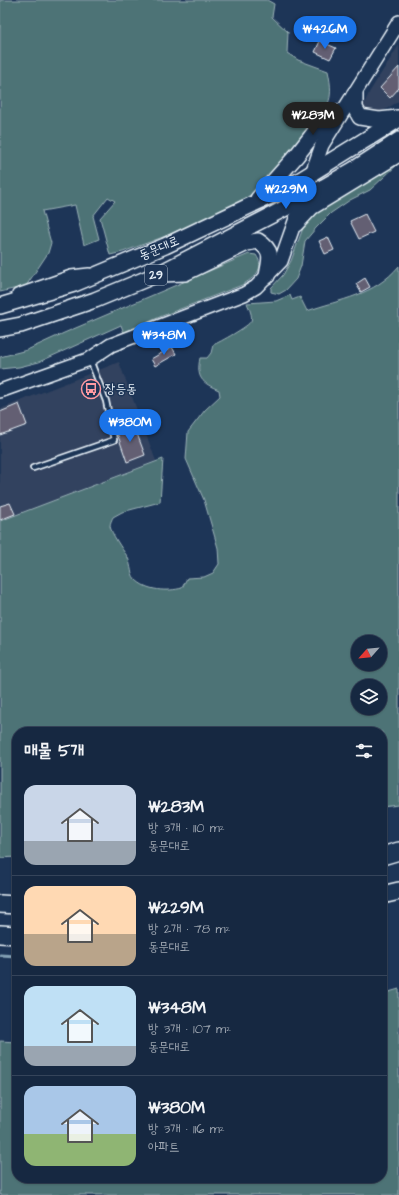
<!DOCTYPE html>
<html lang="ko">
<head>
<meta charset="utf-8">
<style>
  :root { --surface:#162841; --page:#1f3048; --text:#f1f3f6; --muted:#9ea6b1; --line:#35445a; --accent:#1a73e8 }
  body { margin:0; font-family:"Architects Daughter","Poor Story",sans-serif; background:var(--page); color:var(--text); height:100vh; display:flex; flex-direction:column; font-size:15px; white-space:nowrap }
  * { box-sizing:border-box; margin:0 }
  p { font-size:13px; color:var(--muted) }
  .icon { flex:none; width:22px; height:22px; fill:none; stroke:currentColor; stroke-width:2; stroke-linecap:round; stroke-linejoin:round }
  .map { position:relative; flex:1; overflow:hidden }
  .drawer { position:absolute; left:12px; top:727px; width:375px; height:456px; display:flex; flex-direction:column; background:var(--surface); border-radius:16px; box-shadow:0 1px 3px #0004,0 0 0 1px var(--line) }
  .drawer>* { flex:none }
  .needle { width:26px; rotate:243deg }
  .fabs { position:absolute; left:351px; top:635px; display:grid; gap:8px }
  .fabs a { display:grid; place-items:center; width:36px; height:36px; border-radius:50%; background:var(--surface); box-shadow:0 1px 3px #0004,0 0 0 1px var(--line); font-size:20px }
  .price { position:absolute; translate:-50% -34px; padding:0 9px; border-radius:14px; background:var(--accent); color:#fff; font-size:13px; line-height:26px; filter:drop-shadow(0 1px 2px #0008) }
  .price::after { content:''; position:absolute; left:50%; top:24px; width:12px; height:9px; margin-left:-6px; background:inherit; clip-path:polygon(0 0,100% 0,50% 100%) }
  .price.current { background:#222; color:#fff }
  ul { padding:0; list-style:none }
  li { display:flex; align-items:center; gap:12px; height:100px; padding:0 12px }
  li+li { border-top:1px solid var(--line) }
  li span { display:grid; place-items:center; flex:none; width:112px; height:80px; border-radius:12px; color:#555 }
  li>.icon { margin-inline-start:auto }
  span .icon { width:48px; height:48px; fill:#fffc; stroke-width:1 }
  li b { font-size:17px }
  h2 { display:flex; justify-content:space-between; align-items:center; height:48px; padding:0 12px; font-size:17px }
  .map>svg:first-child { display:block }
</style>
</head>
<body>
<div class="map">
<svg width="399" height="1195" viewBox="0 0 399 1195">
  <rect width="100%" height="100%" fill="#1d3557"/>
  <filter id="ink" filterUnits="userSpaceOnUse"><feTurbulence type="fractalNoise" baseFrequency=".025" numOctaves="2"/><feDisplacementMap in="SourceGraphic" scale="8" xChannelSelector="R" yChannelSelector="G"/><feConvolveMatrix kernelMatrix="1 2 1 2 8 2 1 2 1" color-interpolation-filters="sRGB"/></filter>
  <g filter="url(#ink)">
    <path fill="#32425f" d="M399 45V101L380 113 363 111V106L370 91Z
      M119 362 156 461 0 521V409Z"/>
    <path fill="#4e7376" stroke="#9bb2b7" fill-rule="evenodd" d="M0 0H267L274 4 272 17 288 32 287 53 298 60 328 71C335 103 327 106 310 132 292 160 261 191 231 207 197 226 159 238 123 252L110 255 100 218 115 201 108 197 93 216 99 239 84 245 75 205 42 211 51 243 48 253 26 286 0 292Z
      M396 161 398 164 370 190 350 200 331 213 316 228 305 241 301 266 296 279 286 290 279 294 271 292V288L283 275 291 261 303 228 315 213Z
      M249 254 256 255C266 269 254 278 242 285L162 316 124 333 121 325 39 362 19 367 0 369V357L27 350 64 333Z
      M399 266V805L382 807V732H17V857L0 858V521L163 459 160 502 122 512 113 517C112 519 110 523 110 526 111 533 122 549 127 556 131 562 130 573 135 579 146 591 168 592 182 588L187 578 204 577 213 573 219 564 218 548 204 500 186 459 188 432 205 410 220 396 219 390C202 383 196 378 200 358H207L211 353 213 345C220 342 249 326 251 321 253 316 249 308 247 303L276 301 290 295 292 300 300 297 307 311C341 299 374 296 399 266ZM358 642H380V664H358ZM358 686H380V708H358Z
      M399 989V1195H0V1041L17 1042V1178H382V994Z"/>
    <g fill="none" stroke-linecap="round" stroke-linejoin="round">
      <path stroke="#83a0b4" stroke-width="3" d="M0 955 17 956"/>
    </g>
    <path fill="#645f73" stroke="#e8f1f8" d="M320 41 336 48 330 59 315 52Z
      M399 67V88L390 98 380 88Z
      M365 214 374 232 359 239 350 221Z
      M328 237 334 250 325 254 319 241Z
      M365 278 370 287 361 292 356 284Z
      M172 347 176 354 155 366 151 359Z
      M19 404 27 425 0 435V412Z
      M133 423 145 455 127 462 116 430Z
      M10 503 15 514 0 520V506Z"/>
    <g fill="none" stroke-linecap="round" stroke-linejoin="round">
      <defs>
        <path id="lane" d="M33 468 114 440 106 401 90 360"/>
        <path id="street" d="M17 294 71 275 89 273"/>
        <path id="secondary" d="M296 225 312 208 399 155
          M0 391 90 359 111 345 244 294 256 287 281 261 322 145 399 22"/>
        <path id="primary" d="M355 93V108L360 117 379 120 398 118
          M258 199 297 155 318 128 342 111
          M161 274 185 273 247 243 258 241C274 251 270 259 267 276
          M0 306 74 284 165 246 289 187 399 119
          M0 329 21 325 95 300 158 274 303 199 353 170 399 140"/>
        <path id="highway" d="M382 856 399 851
          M382 895 399 891
          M0 904 17 905
          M0 934 17 935"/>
      </defs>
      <use href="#lane" stroke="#e8f1f8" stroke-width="8"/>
      <use href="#street" stroke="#e8f1f8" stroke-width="12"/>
      <use href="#secondary" stroke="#e8f1f8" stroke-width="16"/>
      <use href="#primary" stroke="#e8f1f8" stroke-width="18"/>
      <use href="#highway" stroke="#e8f1f8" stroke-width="20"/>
      <use href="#lane" stroke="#1d3557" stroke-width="4.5"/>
      <use href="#street" stroke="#1d3557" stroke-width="9"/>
      <use href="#secondary" stroke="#1d3557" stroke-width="13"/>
      <use href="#primary" stroke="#1d3557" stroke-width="15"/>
      <use href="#highway" stroke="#1d3557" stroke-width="17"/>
    </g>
  </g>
  <defs>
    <symbol id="bus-ring" viewBox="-11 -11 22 22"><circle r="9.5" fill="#1d3557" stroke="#ff9aa2" stroke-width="1.5"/><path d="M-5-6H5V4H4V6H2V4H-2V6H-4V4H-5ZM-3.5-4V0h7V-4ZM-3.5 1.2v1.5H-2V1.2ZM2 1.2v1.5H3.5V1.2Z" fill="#ff9aa2"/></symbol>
  </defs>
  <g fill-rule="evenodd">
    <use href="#bus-ring" x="80" y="378" width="22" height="22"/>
  </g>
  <g text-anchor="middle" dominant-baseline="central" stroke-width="3" stroke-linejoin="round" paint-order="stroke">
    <rect fill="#1d3557" stroke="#abb9c8" stroke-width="1" x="145" y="265" width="22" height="20" rx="3"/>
    <g font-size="12" font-weight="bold" fill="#e8f1f8">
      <text x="156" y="275">29</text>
    </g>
    <g font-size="13" fill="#e8f1f8" stroke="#1d3557">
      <text transform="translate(159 248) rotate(-23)">동문대로</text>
    </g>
    <g font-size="13" fill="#e8f1f8" stroke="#1d3557" text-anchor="start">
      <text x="105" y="389">장등동</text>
    </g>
  </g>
</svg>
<div class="fabs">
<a><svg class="needle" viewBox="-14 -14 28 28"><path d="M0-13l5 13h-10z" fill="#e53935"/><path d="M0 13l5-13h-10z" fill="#9ea6b1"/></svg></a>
<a><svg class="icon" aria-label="layers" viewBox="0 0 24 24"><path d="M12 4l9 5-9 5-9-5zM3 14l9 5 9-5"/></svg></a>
</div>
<b class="price" style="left:325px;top:50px">₩426M</b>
<b class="price current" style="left:313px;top:136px">₩283M</b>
<b class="price" style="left:286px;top:210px">₩229M</b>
<b class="price" style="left:164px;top:356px">₩348M</b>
<b class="price" style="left:130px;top:443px">₩380M</b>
<section class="drawer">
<h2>매물 5개<svg class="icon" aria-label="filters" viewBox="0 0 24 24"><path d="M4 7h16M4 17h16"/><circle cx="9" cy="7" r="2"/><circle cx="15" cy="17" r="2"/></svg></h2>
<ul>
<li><span style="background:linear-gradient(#c9d6e8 70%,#9aa5b1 0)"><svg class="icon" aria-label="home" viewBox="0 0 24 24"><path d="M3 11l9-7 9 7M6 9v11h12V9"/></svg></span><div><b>₩283M</b><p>방 3개 · 110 m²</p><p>동문대로</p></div></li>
<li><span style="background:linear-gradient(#ffd9b3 60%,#b9a48a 0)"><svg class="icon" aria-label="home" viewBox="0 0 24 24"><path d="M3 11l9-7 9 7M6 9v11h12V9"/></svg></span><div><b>₩229M</b><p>방 2개 · 78 m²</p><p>동문대로</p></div></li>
<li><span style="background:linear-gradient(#bfe0f5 75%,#9aa5b1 0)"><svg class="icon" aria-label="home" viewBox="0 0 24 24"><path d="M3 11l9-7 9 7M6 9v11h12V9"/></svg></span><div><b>₩348M</b><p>방 3개 · 107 m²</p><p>동문대로</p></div></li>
<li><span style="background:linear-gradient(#a9c7e8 60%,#8fb573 0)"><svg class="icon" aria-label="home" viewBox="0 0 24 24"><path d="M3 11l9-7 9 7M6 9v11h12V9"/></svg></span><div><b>₩380M</b><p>방 3개 · 116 m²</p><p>아파트</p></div></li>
</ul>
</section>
</div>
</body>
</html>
